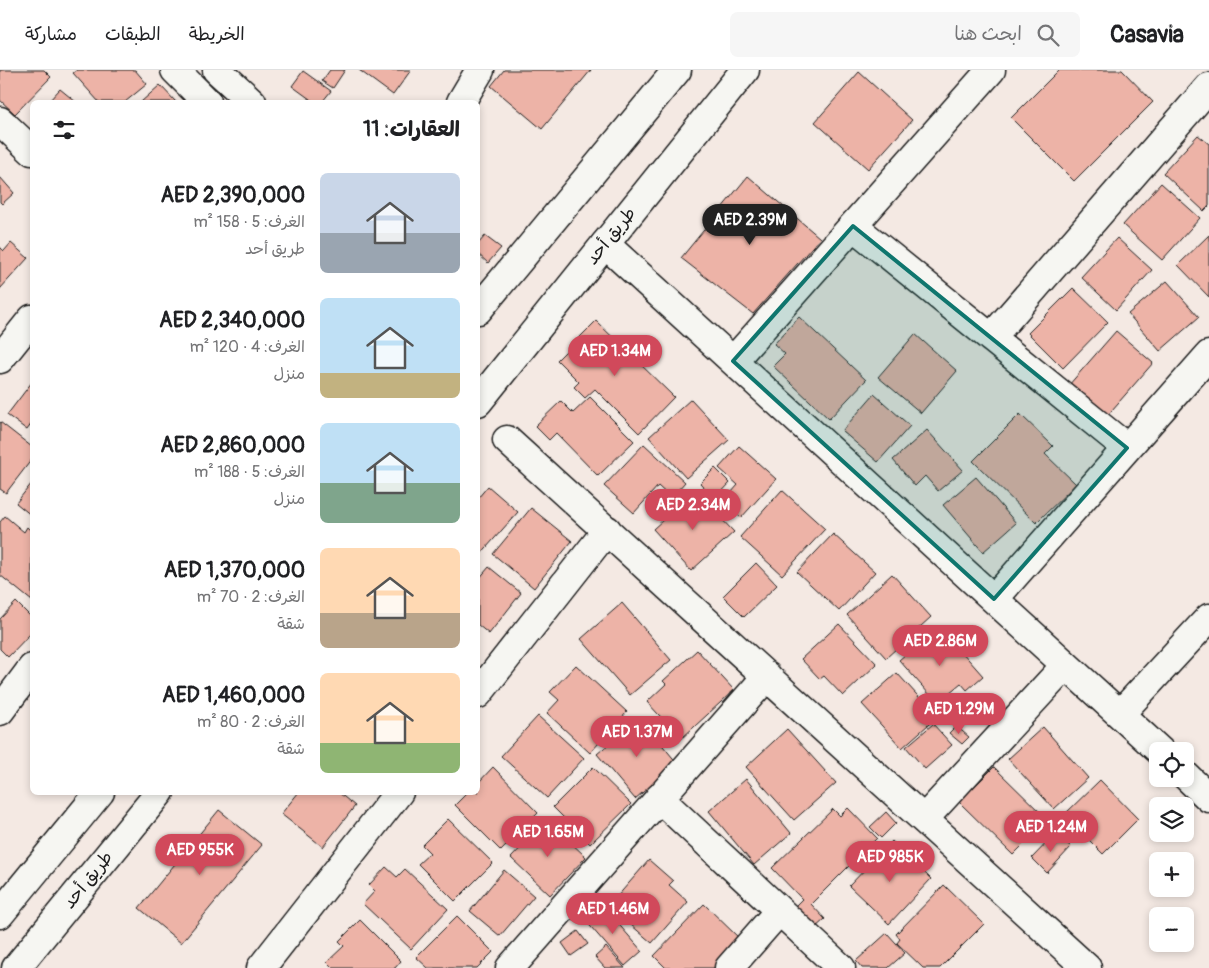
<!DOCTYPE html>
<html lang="ar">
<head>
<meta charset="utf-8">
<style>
  :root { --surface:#fff; --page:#f6f6f6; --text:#202124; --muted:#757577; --line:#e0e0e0; --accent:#d1495b }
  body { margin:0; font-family:Pangolin,"Playpen Sans Arabic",sans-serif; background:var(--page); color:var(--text); direction:rtl; height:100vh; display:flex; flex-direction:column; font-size:19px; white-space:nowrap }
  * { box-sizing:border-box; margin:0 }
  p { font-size:16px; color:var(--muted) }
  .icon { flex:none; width:28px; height:28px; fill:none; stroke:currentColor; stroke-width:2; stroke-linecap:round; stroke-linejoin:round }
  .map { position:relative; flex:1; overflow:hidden; direction:ltr }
  .panel { position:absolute; left:30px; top:30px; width:450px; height:695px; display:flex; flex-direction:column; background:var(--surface); border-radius:8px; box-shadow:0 2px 8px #0003; direction:rtl }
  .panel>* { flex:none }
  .tools { position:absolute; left:1149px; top:672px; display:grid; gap:10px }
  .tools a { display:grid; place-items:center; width:45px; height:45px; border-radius:8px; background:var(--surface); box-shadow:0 2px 8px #0003; font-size:25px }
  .price { position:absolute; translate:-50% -42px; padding:0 11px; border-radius:18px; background:var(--accent); color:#fff; font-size:16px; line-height:32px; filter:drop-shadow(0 1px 2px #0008) }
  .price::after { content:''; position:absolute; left:50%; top:30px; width:15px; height:11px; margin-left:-8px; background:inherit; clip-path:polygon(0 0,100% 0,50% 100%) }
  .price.selected { background:#222; color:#fff }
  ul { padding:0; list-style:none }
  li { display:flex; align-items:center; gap:15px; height:125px; padding:0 20px }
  li span { display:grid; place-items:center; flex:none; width:140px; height:100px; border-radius:8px; color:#555 }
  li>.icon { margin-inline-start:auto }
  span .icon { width:60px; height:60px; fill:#fffc; stroke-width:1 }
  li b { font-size:21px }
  h2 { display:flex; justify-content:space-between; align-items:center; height:60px; padding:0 20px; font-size:21px }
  header { display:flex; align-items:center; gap:30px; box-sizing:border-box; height:70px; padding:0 25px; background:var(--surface); border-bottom:1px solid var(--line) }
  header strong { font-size:24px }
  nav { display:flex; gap:28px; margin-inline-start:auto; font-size:18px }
  .search { width:350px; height:45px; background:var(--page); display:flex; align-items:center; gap:12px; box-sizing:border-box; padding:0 18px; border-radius:8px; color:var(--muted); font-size:19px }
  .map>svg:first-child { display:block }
</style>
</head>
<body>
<header>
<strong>Casavia</strong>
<div class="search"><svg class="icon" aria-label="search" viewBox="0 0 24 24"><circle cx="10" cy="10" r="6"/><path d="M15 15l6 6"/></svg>ابحث هنا</div>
<nav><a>الخريطة</a><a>الطبقات</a><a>مشاركة</a></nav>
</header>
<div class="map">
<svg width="1209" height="898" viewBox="0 0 1209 898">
  <rect width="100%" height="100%" fill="#f4e9e3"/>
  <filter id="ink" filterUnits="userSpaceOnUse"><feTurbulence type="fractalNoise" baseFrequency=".02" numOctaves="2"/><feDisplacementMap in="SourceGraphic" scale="10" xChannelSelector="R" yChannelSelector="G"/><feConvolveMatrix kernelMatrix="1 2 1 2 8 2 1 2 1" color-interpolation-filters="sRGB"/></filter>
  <g filter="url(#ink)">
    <path fill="#edb3a7" stroke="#1c1c1c" d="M0 0H44L51 7 15 44 0 30Z
      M77 0H135L147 14 125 32H99L73 3Z
      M330 0H345L333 18 322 11Z
      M359 0H411L393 25Z
      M504 0H591L542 59 491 16Z
      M1059 0H1122L1153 32 1074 111 1011 48Z
      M303 1 331 21 322 32H314L292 16Z
      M859 2 912 50 868 99 815 52Z
      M160 15 176 32H141Z
      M60 19 76 32H48Z
      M1198 65 1209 74V136L1204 141 1163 103Z
      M748 106 820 168 753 244 681 188Z
      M0 107 14 123 2 134 0 132Z
      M1161 113 1200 148 1162 190 1123 155Z
      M1209 165V227L1178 195Z
      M485 166 501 178 488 193 478 184V174Z
      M1117 168 1152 200 1116 240 1081 207Z
      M11 173 28 188 0 219V177L4 181Z
      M1167 211 1199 247 1160 281 1128 244Z
      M1073 218 1108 252 1063 298 1028 263Z
      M799 247 866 310 829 349 773 296 785 284 774 274Z
      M596 251 674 327 639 363 595 319 585 328 574 317 579 312 557 290Z
      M1116 261 1153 293 1105 348 1068 316Z
      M915 264 957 301 921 343 878 307Z
      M32 312V353L27 360 7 345Z
      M874 324 910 356 878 392 842 361Z
      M590 327 634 371 598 406 556 363 549 370 535 356 561 331 573 343Z
      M691 329 729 370 686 408 649 367Z
      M1020 344 1053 376 1045 384 1076 414 1036 453 973 391Z
      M0 352 32 377V389L6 423 0 419Z
      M927 360 963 400 938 421 925 406 915 416 893 390Z
      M644 374 685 412 671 428 658 416 634 443 604 416Z
      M739 376 776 409 741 448 723 432 738 415 719 398Z
      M715 398 730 413 715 429 700 413Z
      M976 407 1016 453 983 482 943 435Z
      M32 413V446L16 433Z
      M488 416 518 442 478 487V428Z
      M782 420 825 459 782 505 740 467Z
      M695 421 734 462 691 501 653 459Z
      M531 438 572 471 534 518 493 484Z
      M5 446 24 462 27 457 32 462V531L0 505V452Z
      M833 464 875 502 839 541 797 502Z
      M756 493 777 515 744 547 723 526Z
      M489 497 521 523 489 564 478 555V510Z
      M892 504 931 547 886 588 847 545Z
      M16 532 32 548V562L8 587 0 579V549Z
      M622 533 671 590 630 625 581 569Z
      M839 554 877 594 843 626 824 606 820 609 801 589Z
      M933 561 948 578 954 573 983 606 967 620 961 613 937 633 899 590Z
      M697 580 734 620 681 669 647 632 666 614 663 611Z
      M576 595 627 642 590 683 547 643 559 630 550 622Z
      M897 603 937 647 902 678 862 634Z
      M538 646 584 688 547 728 501 686Z
      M640 648 677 693 635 729 597 684Z
      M933 654 952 675 925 699 906 677Z
      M956 656 969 667 962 674 949 663Z
      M1043 657 1088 708 1054 739 1008 689Z
      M787 659 836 713 794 750 746 697Z
      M493 697 538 743 501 781 455 735 468 722H478V713Z
      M593 697 631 734 590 774 553 737Z
      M994 697 1048 750 1013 785 959 732Z
      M746 709 791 763 754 795 709 741Z
      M1100 710 1138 749 1103 784 1064 745Z
      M299 722H338L355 736 323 777 281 744Z
      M848 738 877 768 811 834 825 849 814 859 793 838 802 829 772 798 833 739 840 746Z
      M219 740 262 775 181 873 139 838Z
      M886 742 896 753 881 768 870 757Z
      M448 749 493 793 455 831 418 794 430 783 422 775Z
      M547 750 586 787 550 825 511 788Z
      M1056 763 1071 777 1047 803 1032 788Z
      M892 771 931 809 889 854 849 816Z
      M649 790 673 811 669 815 688 832 652 873 609 836Z
      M386 797 397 807 405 799 448 839 411 879 363 834 375 821 369 815Z
      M504 800 534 826 500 866 470 841Z
      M944 815 984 854 940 898H923L897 873 900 869 896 864Z
      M601 834 642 881 625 896 584 849Z
      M704 834 742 871 716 898H666L654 886Z
      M457 846 493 882 477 898H428L416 887Z
      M360 850 401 891 395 898H333L327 892 344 876 339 871Z
      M578 861 588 874 571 886 562 873Z
      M887 863 905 883 888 898H862L856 891Z
      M606 877 625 898H605L595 887Z"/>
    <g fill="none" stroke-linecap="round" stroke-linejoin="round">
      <defs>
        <path id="minor" d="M175 0 207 32
          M217 0 252 32
          M461 32 480 0
          M0 51 32 81
          M853 156 1127 378
          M605 174 1160 681
          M991 268 1209 17
          M0 289 32 249
          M733 291 991 0
          M507 370 1087 898
          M994 529 1209 285
          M478 624 607 460
          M0 641 32 598
          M1120 644 1209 548
          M1185 705 1209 728
          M659 728 841 898
          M924 749 1066 595
          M261 898 399 722
          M510 898 767 606
          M729 898 779 841"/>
        <path id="major" d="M478 240 677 0
          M478 332 745 0
          M0 844 100 722
          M16 898 160 722"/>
      </defs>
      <use href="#minor" stroke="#1c1c1c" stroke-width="31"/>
      <use href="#major" stroke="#1c1c1c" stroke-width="31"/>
      <use href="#minor" stroke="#f6f6f2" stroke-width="28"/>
      <use href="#major" stroke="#f6f6f2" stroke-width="28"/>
    </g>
  </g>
  <path fill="#0f766e" fill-opacity="0.2" stroke="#0f766e" stroke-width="4" stroke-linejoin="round" d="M853 156 1127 378 994 529 733 291Z"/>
  <g text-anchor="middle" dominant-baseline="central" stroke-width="5" stroke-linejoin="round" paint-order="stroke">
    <g font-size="18" fill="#1c1c1c" stroke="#f6f6f2">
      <text transform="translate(611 166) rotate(-51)">طريق أحد</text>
      <text transform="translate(88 810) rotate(-51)">طريق أحد</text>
    </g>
  </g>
</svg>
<div class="tools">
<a><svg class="icon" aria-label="locate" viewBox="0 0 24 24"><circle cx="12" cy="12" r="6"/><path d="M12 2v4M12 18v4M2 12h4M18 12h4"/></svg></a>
<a><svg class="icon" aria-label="layers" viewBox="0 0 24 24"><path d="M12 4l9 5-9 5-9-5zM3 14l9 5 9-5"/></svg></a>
<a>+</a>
<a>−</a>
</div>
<b class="price selected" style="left:750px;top:176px">AED 2.39M</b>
<b class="price" style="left:615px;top:307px">AED 1.34M</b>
<b class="price" style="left:693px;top:461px">AED 2.34M</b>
<b class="price" style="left:940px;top:597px">AED 2.86M</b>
<b class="price" style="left:959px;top:665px">AED 1.29M</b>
<b class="price" style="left:637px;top:688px">AED 1.37M</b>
<b class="price" style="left:1051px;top:783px">AED 1.24M</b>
<b class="price" style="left:548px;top:788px">AED 1.65M</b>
<b class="price" style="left:200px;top:806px">AED 955K</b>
<b class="price" style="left:890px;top:813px">AED 985K</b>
<b class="price" style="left:613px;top:865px">AED 1.46M</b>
<section class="panel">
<h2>العقارات: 11<svg class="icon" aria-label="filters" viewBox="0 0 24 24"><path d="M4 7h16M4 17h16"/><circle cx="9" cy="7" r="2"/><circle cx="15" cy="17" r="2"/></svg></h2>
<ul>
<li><span style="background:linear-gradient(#c9d6e8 60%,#9aa5b1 0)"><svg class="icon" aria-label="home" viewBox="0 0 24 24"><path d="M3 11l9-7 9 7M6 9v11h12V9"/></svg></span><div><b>AED 2,390,000</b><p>الغرف: 5 · 158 m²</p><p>طريق أحد</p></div></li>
<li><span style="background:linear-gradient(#bfe0f5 75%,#c2b280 0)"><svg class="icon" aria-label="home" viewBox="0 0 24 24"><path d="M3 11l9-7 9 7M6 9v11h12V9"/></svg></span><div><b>AED 2,340,000</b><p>الغرف: 4 · 120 m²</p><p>منزل</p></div></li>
<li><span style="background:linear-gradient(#bfe0f5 60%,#7fa58c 0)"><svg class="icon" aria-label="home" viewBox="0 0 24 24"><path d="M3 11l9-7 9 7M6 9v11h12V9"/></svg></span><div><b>AED 2,860,000</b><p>الغرف: 5 · 188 m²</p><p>منزل</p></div></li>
<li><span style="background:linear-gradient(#ffd9b3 65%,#b9a48a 0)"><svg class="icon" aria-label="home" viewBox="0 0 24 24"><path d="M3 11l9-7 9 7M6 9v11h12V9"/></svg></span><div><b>AED 1,370,000</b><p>الغرف: 2 · 70 m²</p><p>شقة</p></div></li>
<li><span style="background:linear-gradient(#ffd9b3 70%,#8fb573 0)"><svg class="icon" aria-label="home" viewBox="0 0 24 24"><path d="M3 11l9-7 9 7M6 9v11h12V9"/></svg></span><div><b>AED 1,460,000</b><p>الغرف: 2 · 80 m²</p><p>شقة</p></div></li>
</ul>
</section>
</div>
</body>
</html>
